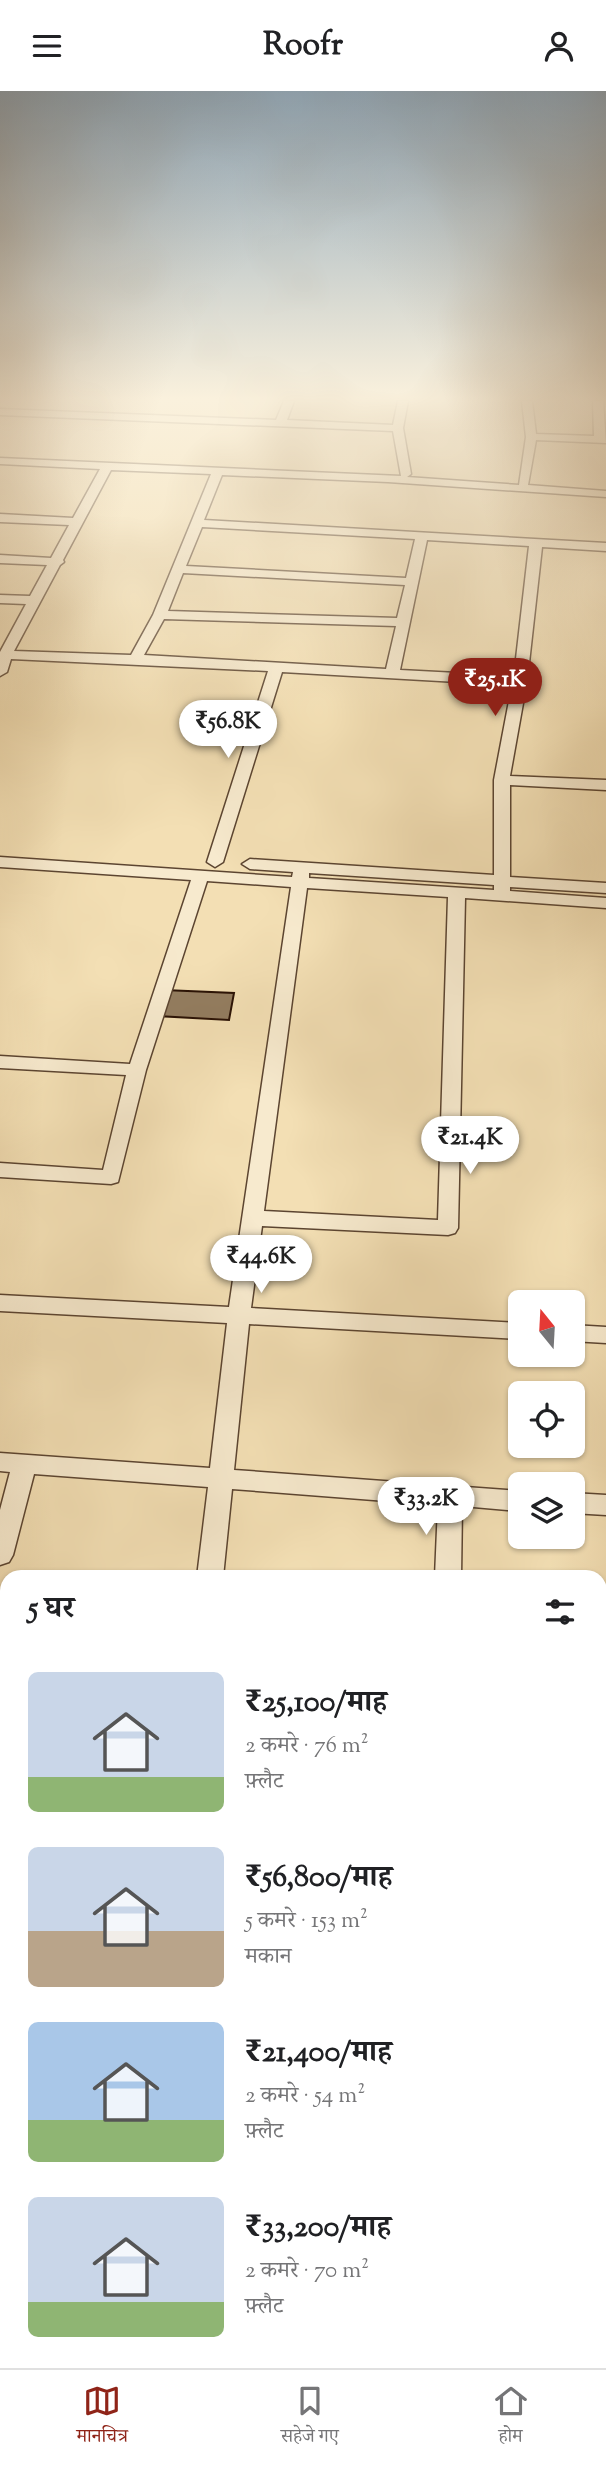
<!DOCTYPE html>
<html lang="hi">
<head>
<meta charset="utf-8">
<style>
  :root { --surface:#fff; --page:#f2f2f2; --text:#202124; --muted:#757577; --line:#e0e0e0; --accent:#8f2418 }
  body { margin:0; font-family:"Sorts Mill Goudy","Noto Serif Devanagari",serif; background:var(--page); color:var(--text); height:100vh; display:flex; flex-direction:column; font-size:26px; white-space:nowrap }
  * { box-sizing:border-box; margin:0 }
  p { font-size:23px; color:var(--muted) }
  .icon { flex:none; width:38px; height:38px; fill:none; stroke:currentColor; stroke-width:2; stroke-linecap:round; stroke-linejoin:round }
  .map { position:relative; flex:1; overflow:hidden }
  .details { position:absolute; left:0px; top:1479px; width:607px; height:800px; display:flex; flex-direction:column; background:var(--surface); border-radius:21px 21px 0 0; box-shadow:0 2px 5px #0004 }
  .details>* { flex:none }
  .needle { width:46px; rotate:342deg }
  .buttons { position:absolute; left:508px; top:1199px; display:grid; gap:14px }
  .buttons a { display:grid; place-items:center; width:77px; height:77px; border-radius:10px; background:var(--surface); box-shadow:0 2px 5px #0004; font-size:35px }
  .price { position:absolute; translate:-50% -60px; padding:0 16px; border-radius:24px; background:#fff; color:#222; font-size:23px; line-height:46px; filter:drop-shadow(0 2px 4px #0008) }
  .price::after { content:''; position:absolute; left:50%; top:42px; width:21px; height:16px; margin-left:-10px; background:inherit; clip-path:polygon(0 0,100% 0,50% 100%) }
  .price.selected { background:var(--accent); color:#fff }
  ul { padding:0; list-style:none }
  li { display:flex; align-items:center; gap:21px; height:175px; padding:0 28px }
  li span { display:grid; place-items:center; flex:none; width:196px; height:140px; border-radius:10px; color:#555 }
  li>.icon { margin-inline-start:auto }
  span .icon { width:84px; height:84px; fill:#fffc; stroke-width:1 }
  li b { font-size:30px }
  h2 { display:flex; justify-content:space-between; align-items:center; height:84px; padding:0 28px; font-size:30px }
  header { display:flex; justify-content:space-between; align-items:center; height:91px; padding:0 28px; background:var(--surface); font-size:32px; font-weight:700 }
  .dock { display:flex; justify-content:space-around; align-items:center; height:98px; border-top:2px solid var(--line); background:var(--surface); font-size:19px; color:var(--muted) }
  .dock a { display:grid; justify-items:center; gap:4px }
  .dock .selected { color:var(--accent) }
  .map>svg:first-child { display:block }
</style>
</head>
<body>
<header><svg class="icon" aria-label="menu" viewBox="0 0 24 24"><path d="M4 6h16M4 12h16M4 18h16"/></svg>Roofr<svg class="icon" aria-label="person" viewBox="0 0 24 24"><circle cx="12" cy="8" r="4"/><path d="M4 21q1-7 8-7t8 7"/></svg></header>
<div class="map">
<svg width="606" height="2277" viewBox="0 0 606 2277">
  <rect width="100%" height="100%" fill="#f3dfb4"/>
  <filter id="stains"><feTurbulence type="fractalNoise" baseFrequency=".00286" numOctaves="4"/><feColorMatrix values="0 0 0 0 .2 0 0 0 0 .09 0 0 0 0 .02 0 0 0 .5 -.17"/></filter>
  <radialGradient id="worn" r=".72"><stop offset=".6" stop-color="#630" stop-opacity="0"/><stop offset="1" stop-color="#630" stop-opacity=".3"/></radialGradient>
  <path fill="#937d60" stroke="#2a1205" stroke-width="2" d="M164 899 234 902 229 929 157 925Z"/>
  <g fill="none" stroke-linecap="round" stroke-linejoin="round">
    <defs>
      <path id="street" d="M284 310H294L287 329 393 334 398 310H408L403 337 411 383 407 386 519 394 526 346 522 310H532L536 343 594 345 593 310H603L606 352 536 349 528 394 606 400V406L388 391 222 384 204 429 606 452V460L542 456 527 590 510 685 606 689V699L510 694V786L606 792V802L510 796V800L606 807V817L465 807 458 1137 455 1142 448 1144 262 1135 251 1217 520 1232V1248L249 1233 234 1379 520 1400V1420L462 1415 461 1486H435L438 1414 232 1398 223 1486H197L208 1396 34 1383 13 1464 9 1471 0 1474V1419L10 1381 0 1380V1362L210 1377 227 1232 0 1220V1204L229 1216 291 796 207 790 146 979 118 1091 111 1093 0 1086V1072L103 1079 126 984 0 977V965L130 973 191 789 0 776V766L292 786 293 781 250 778 242 773 250 768 494 784V689L512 594 282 581 223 771 215 776 207 771 268 580 11 568 7 581 0 585V561L26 513 0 512V504L30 505 47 474 0 472V464L51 467 69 434 0 431V423L73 427 100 378 0 373V367L401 385 393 340 0 324V318L276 329ZM111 379 211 383 153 524 131 564 14 560 60 474 64 471 63 469ZM202 436 415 448 406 487 186 475ZM427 449 529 455 514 585 400 579ZM183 482 405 494 397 527 168 520ZM164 528 396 535 386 578 144 564ZM309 782 494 794V799L309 787ZM307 797 448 806 438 1129 264 1120Z
        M572 1234 606 1236V1252L572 1250Z
        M572 1402 606 1404V1424L572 1422Z
        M600 1511 606 1512V1534L600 1533Z
        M600 2240 606 2241V2277L590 2272H600Z
        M102 2272H138L137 2277H101Z"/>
    </defs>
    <use href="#street" stroke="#5c4531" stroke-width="3"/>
    <use href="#street" fill="#f7eace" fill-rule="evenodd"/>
  </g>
  <linearGradient id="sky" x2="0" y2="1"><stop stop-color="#91a9bb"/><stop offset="0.49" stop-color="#faf1dd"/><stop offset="1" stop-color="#faf1dd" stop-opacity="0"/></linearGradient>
  <rect width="606" height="628" fill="url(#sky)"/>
  <rect width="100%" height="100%" filter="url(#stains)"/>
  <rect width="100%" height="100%" fill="url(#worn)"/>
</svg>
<div class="buttons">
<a><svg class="needle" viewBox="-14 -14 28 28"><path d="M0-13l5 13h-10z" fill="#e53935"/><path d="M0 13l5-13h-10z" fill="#757577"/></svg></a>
<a><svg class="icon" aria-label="locate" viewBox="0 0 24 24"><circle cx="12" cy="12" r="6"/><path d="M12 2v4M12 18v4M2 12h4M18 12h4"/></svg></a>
<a><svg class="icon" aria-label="layers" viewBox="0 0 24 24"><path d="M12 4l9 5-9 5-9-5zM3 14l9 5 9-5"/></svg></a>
</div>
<b class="price selected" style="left:495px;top:627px">₹25.1K</b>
<b class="price" style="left:228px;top:669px">₹56.8K</b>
<b class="price" style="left:470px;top:1085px">₹21.4K</b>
<b class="price" style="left:261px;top:1204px">₹44.6K</b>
<b class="price" style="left:426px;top:1446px">₹33.2K</b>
<section class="details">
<h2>5 घर<svg class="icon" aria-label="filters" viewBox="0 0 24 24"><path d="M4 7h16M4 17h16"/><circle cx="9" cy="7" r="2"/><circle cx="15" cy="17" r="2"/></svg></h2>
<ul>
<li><span style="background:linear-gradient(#c9d6e8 75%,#8fb573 0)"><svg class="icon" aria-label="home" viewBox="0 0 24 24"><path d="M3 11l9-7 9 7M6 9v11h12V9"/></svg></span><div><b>₹25,100/माह</b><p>2 कमरे · 76 m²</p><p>फ़्लैट</p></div></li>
<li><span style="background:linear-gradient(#c9d6e8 60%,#b9a48a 0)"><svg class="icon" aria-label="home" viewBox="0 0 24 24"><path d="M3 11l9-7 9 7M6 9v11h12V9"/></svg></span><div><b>₹56,800/माह</b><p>5 कमरे · 153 m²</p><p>मकान</p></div></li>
<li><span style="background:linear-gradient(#a9c7e8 70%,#8fb573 0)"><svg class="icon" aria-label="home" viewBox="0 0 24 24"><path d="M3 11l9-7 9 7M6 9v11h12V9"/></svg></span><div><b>₹21,400/माह</b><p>2 कमरे · 54 m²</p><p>फ़्लैट</p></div></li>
<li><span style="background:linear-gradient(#c9d6e8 75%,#8fb573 0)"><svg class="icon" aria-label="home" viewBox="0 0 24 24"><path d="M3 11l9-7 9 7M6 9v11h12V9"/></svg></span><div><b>₹33,200/माह</b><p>2 कमरे · 70 m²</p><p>फ़्लैट</p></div></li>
</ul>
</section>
</div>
<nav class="dock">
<a class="selected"><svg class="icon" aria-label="map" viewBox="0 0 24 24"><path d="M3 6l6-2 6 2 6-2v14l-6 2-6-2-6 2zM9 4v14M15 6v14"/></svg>मानचित्र</a>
<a><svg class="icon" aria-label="saved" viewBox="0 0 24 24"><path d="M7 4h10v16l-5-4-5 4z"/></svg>सहेजे गए</a>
<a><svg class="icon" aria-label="home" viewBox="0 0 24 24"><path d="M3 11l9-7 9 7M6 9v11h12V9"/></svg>होम</a>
</nav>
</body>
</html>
